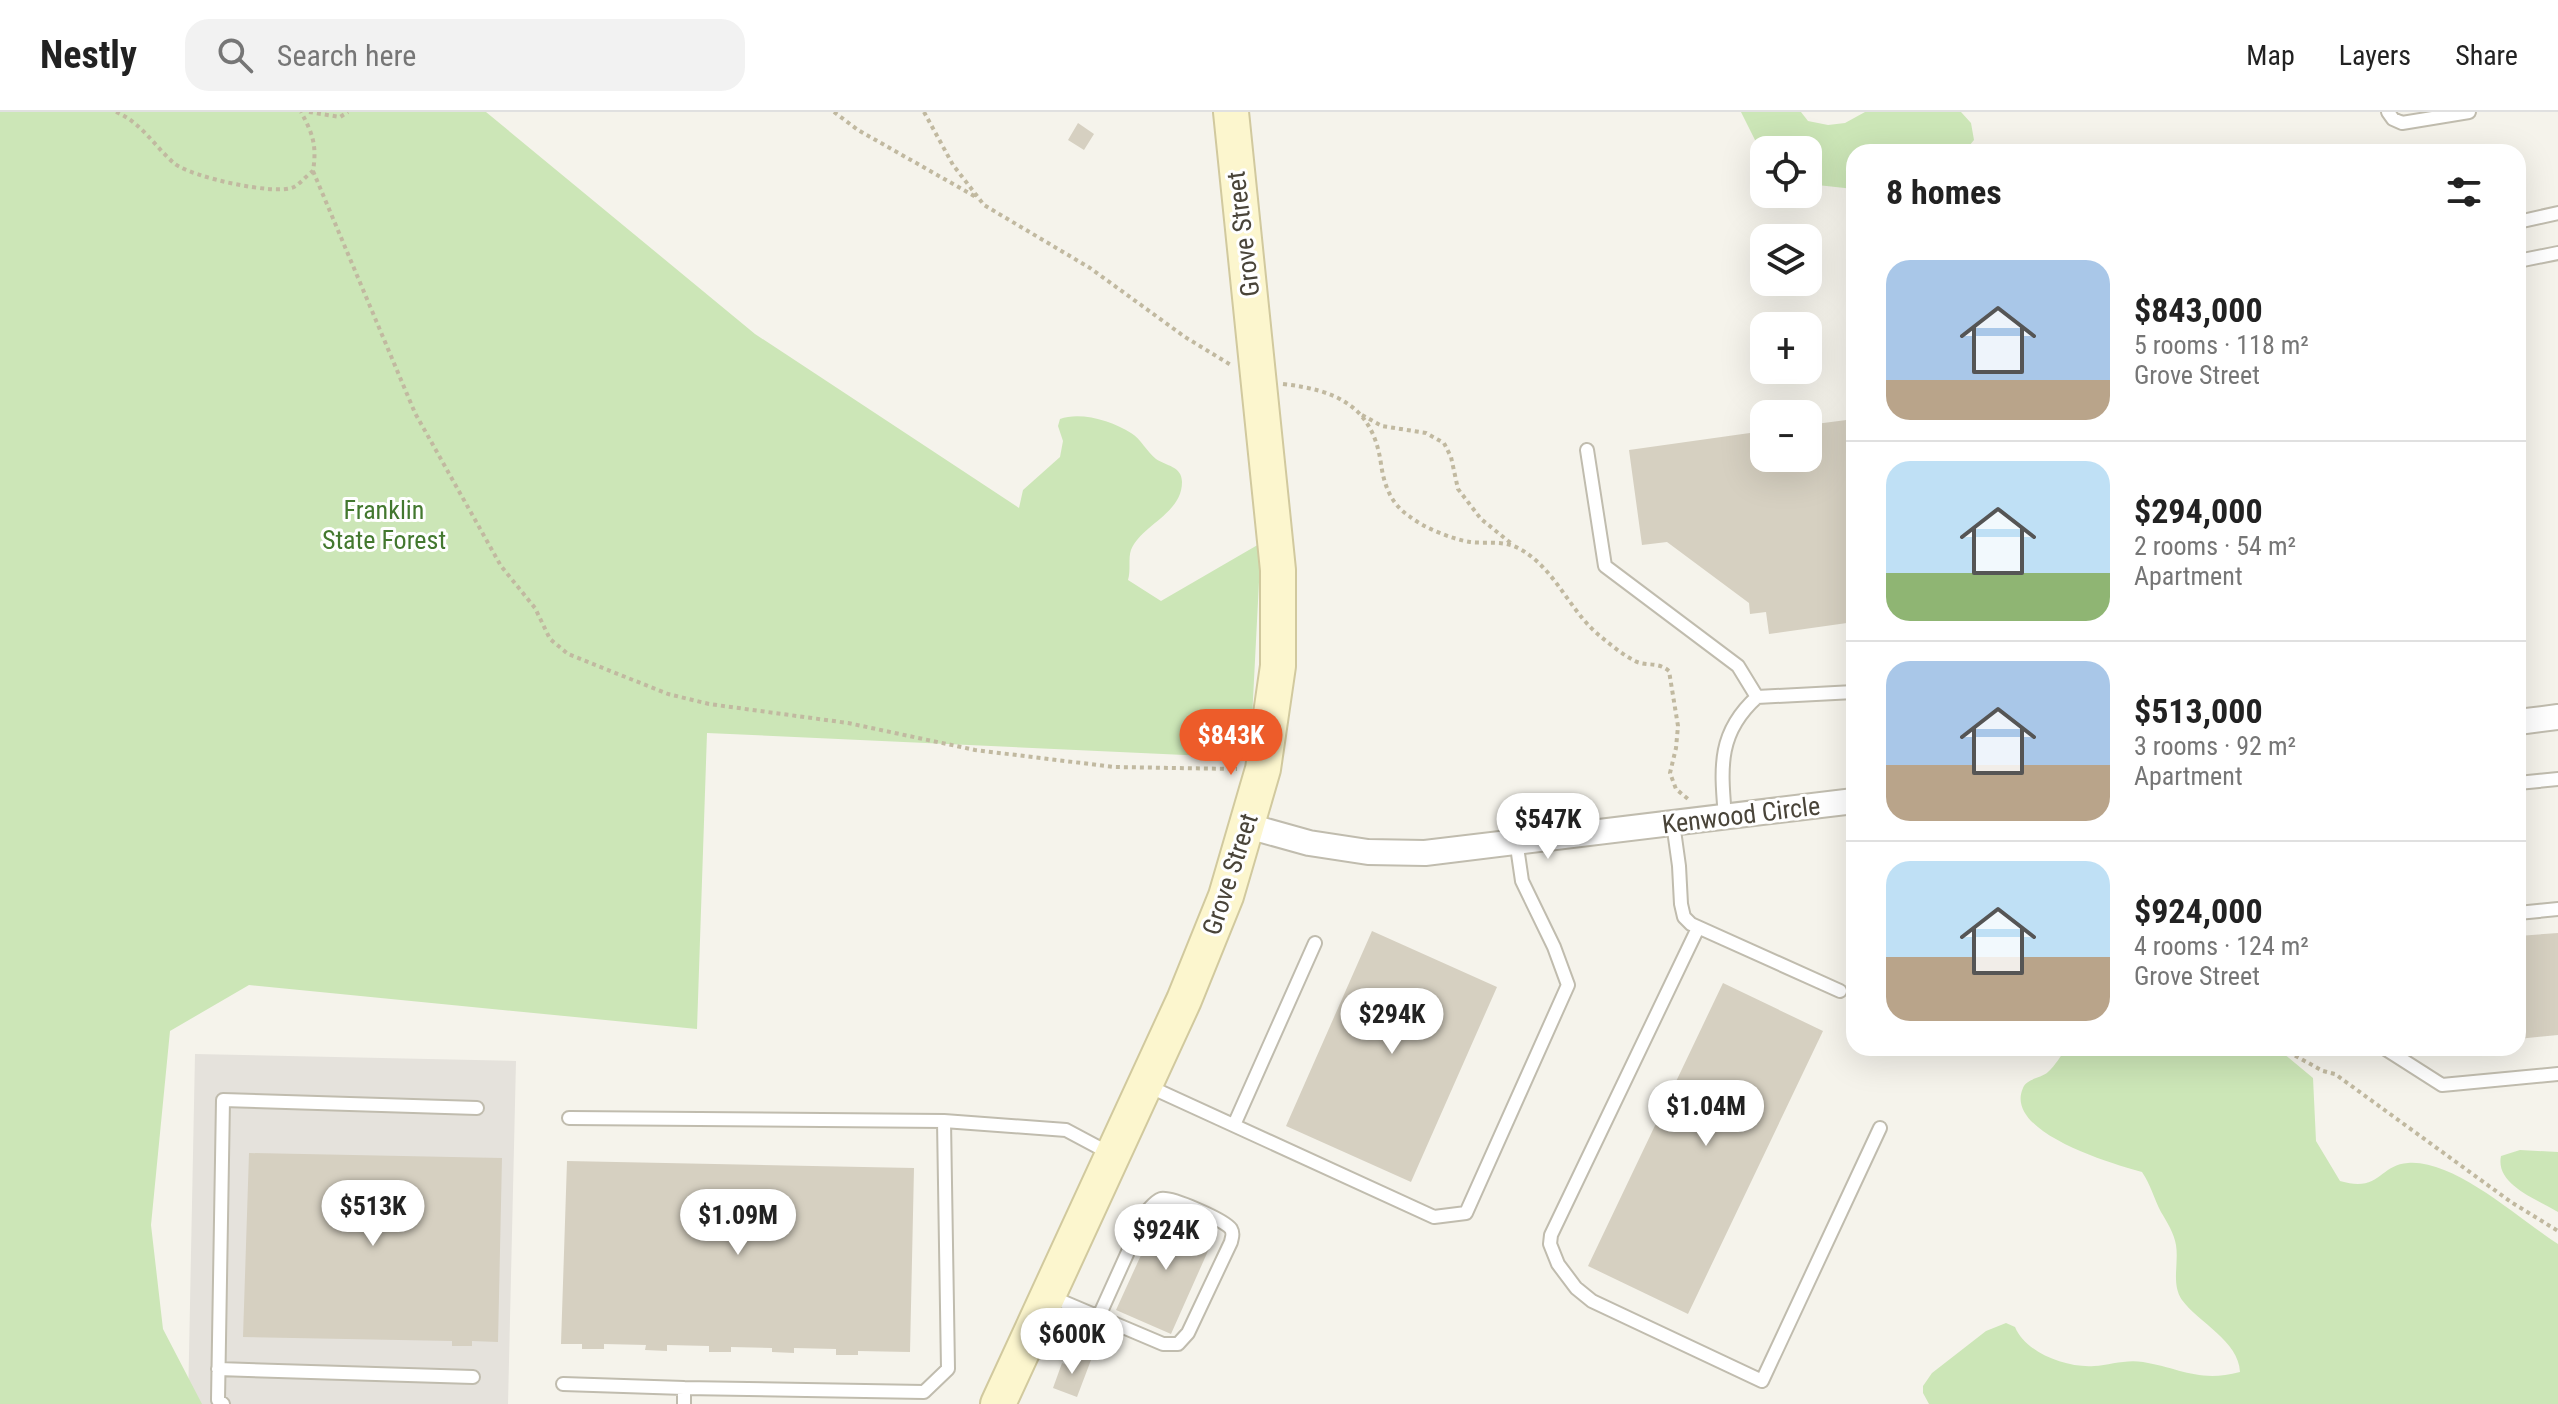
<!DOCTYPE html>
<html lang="en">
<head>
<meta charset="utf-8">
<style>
  :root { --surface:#fff; --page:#f2f2f2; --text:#222; --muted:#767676; --line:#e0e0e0; --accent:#ed5c2a }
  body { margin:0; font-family:"Roboto Condensed",sans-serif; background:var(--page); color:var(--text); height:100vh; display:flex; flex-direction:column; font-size:30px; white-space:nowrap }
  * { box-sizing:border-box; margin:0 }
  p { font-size:26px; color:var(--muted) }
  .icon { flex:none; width:44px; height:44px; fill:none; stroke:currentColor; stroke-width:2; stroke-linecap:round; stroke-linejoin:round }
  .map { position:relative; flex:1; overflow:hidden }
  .sheet { position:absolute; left:1846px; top:32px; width:680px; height:912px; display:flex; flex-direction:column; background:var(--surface); border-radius:24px; box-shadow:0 8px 32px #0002 }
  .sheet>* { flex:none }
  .fabs { position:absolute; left:1750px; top:24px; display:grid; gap:16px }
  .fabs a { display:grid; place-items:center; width:72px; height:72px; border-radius:16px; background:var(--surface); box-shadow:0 8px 32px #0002; font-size:40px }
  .price { position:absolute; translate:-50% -68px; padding:0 18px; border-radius:28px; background:#fff; color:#222; font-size:26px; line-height:52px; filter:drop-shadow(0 2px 4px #0008) }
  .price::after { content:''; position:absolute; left:50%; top:48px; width:24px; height:18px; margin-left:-12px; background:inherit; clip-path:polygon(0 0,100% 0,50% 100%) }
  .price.current { background:var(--accent); color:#fff }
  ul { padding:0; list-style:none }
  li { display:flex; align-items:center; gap:24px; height:200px; padding:0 40px }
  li+li { border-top:2px solid var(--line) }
  li span { display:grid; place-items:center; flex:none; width:224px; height:160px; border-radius:24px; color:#555 }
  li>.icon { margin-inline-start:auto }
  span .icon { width:96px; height:96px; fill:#fffc; stroke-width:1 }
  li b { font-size:34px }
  h2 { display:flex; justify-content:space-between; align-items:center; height:96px; padding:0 40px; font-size:34px }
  header { display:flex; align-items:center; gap:48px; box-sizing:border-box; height:112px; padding:0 40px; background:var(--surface); border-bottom:2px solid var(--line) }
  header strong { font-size:38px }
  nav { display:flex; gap:44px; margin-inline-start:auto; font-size:28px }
  .search { width:560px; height:72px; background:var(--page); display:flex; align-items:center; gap:20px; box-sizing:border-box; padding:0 28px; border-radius:24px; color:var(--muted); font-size:30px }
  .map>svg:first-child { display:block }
</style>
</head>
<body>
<header>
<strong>Nestly</strong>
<div class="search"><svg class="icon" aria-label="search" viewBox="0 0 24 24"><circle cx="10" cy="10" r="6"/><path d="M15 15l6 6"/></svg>Search here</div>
<nav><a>Map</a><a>Layers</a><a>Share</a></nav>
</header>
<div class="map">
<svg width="2558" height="1292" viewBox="0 0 2558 1292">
  <rect width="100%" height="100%" fill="#f5f3eb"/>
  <path fill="#e5e2dc" d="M195 942 516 949 508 1292H188Z"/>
  <path fill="#cce6b7" d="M0 0H486L755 222 1019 396 1023 378 1060 345 1063 329 1058 314 1060 307C1080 299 1113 309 1131 321 1141 327 1147 340 1156 347 1166 354 1182 354 1182 370 1182 402 1141 413 1131 438 1128 446 1131 458 1128 468L1161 489 1261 431 1250 646 707 621 697 917 249 873 170 919 151 1113 163 1217 202 1292H0Z
    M1741 0H1801L1808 9 1828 13 1845 11 1865 0H1961L1971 11 1974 28 1964 40H1854V77L1808 72V38H1764V58L1753 54 1755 28Z
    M2067 936H2277L2313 966 2316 1029 2340 1069C2380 1081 2379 1053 2408 1051 2454 1047 2519 1107 2558 1132V1292H1929L1923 1281V1274L1932 1261 1986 1219 2006 1211 2015 1215C2026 1241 2066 1256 2094 1254 2110 1253 2126 1247 2143 1250 2180 1256 2199 1271 2240 1260 2239 1229 2198 1210 2182 1188 2171 1172 2179 1152 2176 1133 2174 1121 2167 1110 2161 1100 2154 1087 2151 1073 2142 1060 2113 1052 2003 1020 2023 976 2027 966 2040 967 2048 960 2055 954 2061 943 2067 936Z
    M2520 1038 2558 1040V1100C2537 1087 2495 1073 2501 1044Z"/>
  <path fill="#d6d0c1" d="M1078 11 1094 22 1084 38 1068 28Z
    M1854 307V510L1769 522 1766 500 1750 502 1749 491 1667 430 1642 433 1629 338 1764 319V346H1808V313Z
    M1372 819 1497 875 1411 1070 1286 1014Z
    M2558 821V923L2518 927V824Z
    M1723 871 1823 919 1688 1202 1588 1154Z
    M249 1041 502 1046 498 1230 472 1229V1234H452V1229L243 1225Z
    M567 1049 914 1056 910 1240 858 1239V1243H836V1237L794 1236V1241L772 1240V1236L731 1235V1240H709V1234L667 1233V1239L645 1238 646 1233 604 1232V1237H582V1232H561Z
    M1162 1097 1216 1121 1171 1222 1116 1198Z
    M1075 1242 1091 1248 1077 1285 1053 1276 1062 1251 1070 1254Z"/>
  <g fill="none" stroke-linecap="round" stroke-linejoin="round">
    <defs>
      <path id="service" d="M2388 0 2393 7 2402 11 2469 0
        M2518 110 2558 101
        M2518 149 2558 141
        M1587 338 1605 454 1738 554 1757 585
        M2518 671 2558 667
        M1725 705C1721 656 1717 621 1757 585L1854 580
        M1673 711 1679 754 1681 792 1684 805 1691 812 1840 879
        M2518 801 2558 797
        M1698 816 1551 1123 1550 1132 1558 1152 1576 1176 1592 1189 1762 1269 1880 1016
        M2384 936 2442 973 2558 962
        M1148 974 1434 1105 1466 1101 1568 873 1554 835 1522 769 1516 728
        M569 1006 944 1009 948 1257 924 1280 684 1276V1292
        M944 1009 1066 1018 1111 1042
        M1234 1013 1315 831
        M1052 1185 1163 1232H1178L1188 1221 1231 1130C1232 1124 1234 1122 1231 1117 1225 1108 1170 1084 1161 1087 1155 1089 1150 1096 1146 1100L1099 1204
        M218 1257 473 1265
        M563 1272 684 1276
        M223 1292 218 1288 223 988 477 996"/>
      <path id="minor" d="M2518 610 2558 605
        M1248 714 1309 731 1368 740 1425 741 1854 689"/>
      <path id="secondary" d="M998 1292 1184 888 1226 784 1263 657 1278 554V458L1231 0"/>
    </defs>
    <use href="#service" stroke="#c0bcae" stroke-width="16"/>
    <use href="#minor" stroke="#c0bcae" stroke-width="28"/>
    <use href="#secondary" stroke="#d1c99e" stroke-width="38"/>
    <path stroke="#c1b9a0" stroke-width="4" stroke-dasharray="4 4" stroke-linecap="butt" d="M116 0C141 10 155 35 175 52 192 65 275 84 294 75 301 71 307 63 313 59 317 34 313 22 301 0
      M309 0 340 5 348 0
      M834 0 858 18 976 85
      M924 0 953 53 984 93 1090 156 1185 225 1231 253
      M313 59 415 301 501 454 535 496 550 527 568 542 668 582 709 592 848 611 975 638 1114 655 1237 657
      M1283 272C1336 278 1373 294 1381 352 1384 373 1391 392 1409 404 1424 416 1452 427 1470 430 1486 432 1503 428 1518 436 1555 455 1569 499 1600 524 1611 533 1623 543 1635 549 1647 555 1657 549 1669 559L1678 614 1676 636 1670 661 1676 677 1688 687
      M1362 303 1382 314 1426 321 1444 331 1451 345 1458 377 1481 407 1512 432
      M2281 936 2323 959 2335 962 2511 1090 2558 1119"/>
    <use href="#service" stroke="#fff" stroke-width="12"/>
    <use href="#minor" stroke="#fff" stroke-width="24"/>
    <use href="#secondary" stroke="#fcf6ce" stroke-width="34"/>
  </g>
  <g text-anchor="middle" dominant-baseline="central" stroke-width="6" stroke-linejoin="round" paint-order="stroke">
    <g font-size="26" fill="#494439" stroke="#fff">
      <text transform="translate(1243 122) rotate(-97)">Grove Street</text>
      <text transform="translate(1741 703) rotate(-7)">Kenwood Circle</text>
      <text transform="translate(1230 762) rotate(-72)">Grove Street</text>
    </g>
    <g font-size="26" fill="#43782f" stroke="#fff">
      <text x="384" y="398">Franklin<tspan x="384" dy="30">State Forest</tspan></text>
    </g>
  </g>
</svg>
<div class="fabs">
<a><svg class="icon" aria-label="locate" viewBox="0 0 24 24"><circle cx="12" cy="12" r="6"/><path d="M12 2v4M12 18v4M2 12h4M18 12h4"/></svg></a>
<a><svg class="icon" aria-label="layers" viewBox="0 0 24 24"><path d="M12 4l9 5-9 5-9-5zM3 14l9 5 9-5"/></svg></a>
<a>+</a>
<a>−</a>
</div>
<b class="price current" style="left:1231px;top:665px">$843K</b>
<b class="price" style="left:1548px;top:749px">$547K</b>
<b class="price" style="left:1392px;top:944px">$294K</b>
<b class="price" style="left:1706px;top:1036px">$1.04M</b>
<b class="price" style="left:373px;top:1136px">$513K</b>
<b class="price" style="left:738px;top:1145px">$1.09M</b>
<b class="price" style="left:1166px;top:1160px">$924K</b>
<b class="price" style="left:1072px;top:1264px">$600K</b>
<section class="sheet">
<h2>8 homes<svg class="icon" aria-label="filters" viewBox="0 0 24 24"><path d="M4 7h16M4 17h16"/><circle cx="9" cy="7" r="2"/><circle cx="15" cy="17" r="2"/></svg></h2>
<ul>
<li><span style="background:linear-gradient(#a9c7e8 75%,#b9a48a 0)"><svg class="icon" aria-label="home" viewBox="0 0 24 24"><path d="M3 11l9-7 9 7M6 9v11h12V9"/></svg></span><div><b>$843,000</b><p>5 rooms · 118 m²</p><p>Grove Street</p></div></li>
<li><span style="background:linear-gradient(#bfe0f5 70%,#8fb573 0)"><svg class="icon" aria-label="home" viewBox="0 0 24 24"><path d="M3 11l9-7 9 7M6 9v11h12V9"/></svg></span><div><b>$294,000</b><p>2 rooms · 54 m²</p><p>Apartment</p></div></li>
<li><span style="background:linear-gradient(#a9c7e8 65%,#b9a48a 0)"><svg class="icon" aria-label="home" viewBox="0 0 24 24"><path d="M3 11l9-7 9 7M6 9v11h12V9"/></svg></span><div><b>$513,000</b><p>3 rooms · 92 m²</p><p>Apartment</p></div></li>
<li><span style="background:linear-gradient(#bfe0f5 60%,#b9a48a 0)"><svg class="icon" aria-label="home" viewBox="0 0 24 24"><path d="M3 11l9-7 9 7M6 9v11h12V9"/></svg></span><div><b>$924,000</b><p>4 rooms · 124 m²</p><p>Grove Street</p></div></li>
</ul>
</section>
</div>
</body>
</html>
